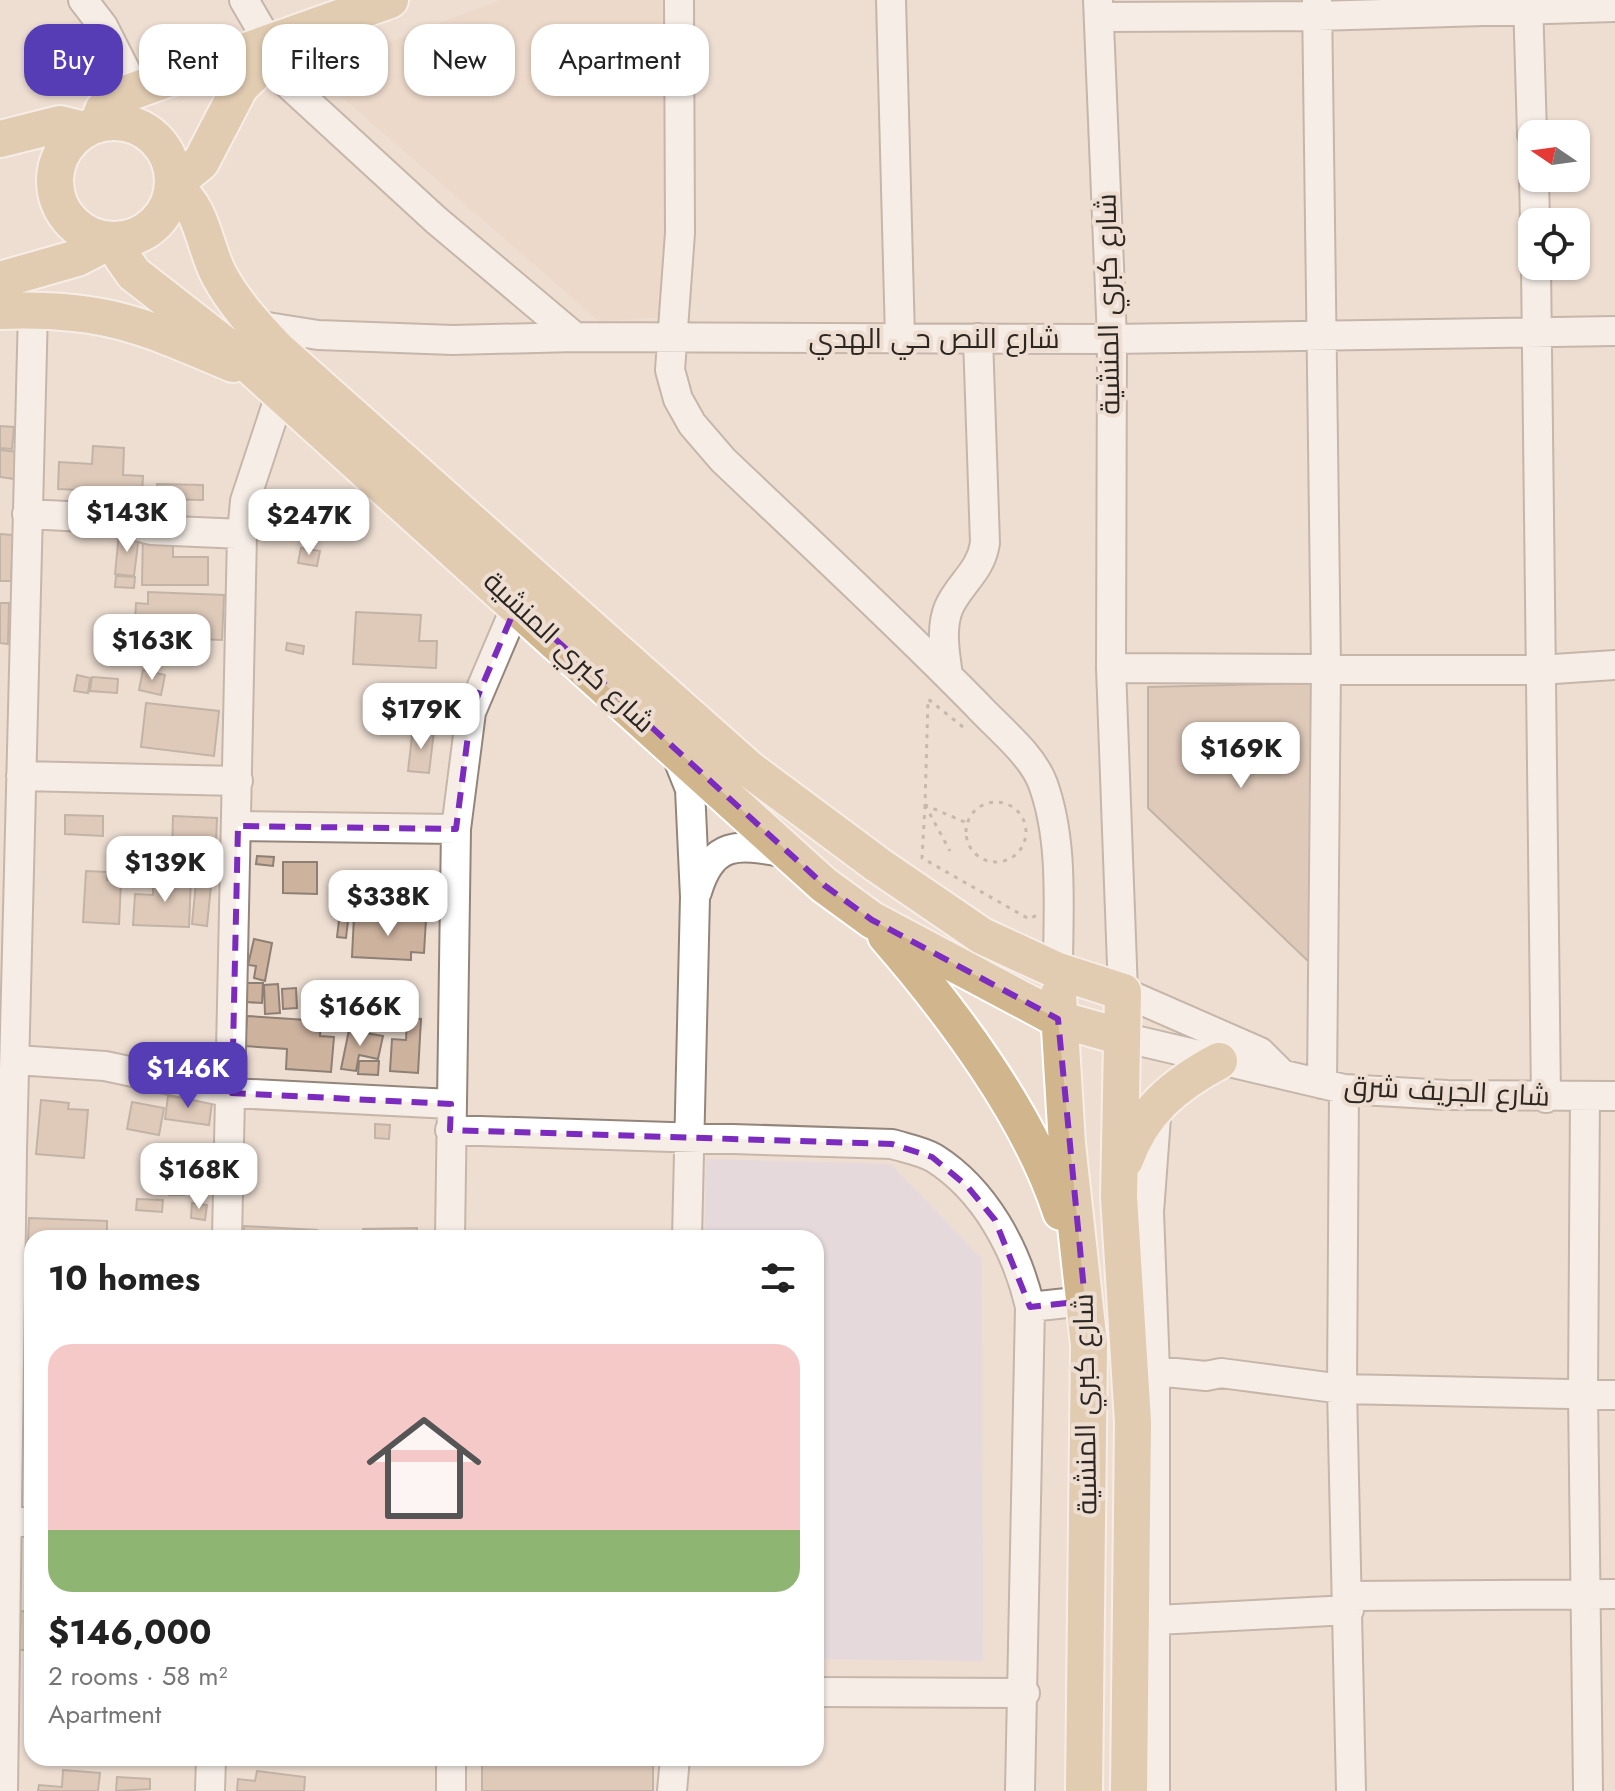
<!DOCTYPE html>
<html lang="en">
<head>
<meta charset="utf-8">
<style>
  :root { --surface:#fff; --page:#f6f6f6; --text:#222; --muted:#767676; --line:#e0e0e0; --accent:#563db5 }
  body { margin:0; font-family:Jost,Cairo,sans-serif; background:var(--page); color:var(--text); height:100vh; display:flex; flex-direction:column; font-size:30px; white-space:nowrap }
  * { box-sizing:border-box; margin:0 }
  p { font-size:26px; color:var(--muted) }
  .icon { flex:none; width:44px; height:44px; fill:none; stroke:currentColor; stroke-width:2; stroke-linecap:round; stroke-linejoin:round }
  .map { position:relative; flex:1; overflow:hidden }
  .panel { position:absolute; left:24px; top:1230px; width:800px; height:536px; display:flex; flex-direction:column; background:var(--surface); border-radius:24px; box-shadow:0 2px 6px #0004 }
  .panel>* { flex:none }
  .guide { position:absolute; left:24px; top:24px; width:800px; height:72px; display:flex; gap:16px }
  .needle { width:52px; rotate:283deg }
  .buttons { position:absolute; left:1518px; top:120px; display:grid; gap:16px }
  .buttons a { display:grid; place-items:center; width:72px; height:72px; border-radius:16px; background:var(--surface); box-shadow:0 2px 6px #0004; font-size:40px }
  .price { position:absolute; translate:-50% -68px; padding:0 18px; border-radius:16px; background:#fff; color:#222; font-size:26px; line-height:52px; filter:drop-shadow(0 2px 4px #0008) }
  .price::after { content:''; position:absolute; left:50%; top:48px; width:24px; height:18px; margin-left:-12px; background:inherit; clip-path:polygon(0 0,100% 0,50% 100%) }
  .price.selected { background:var(--accent); color:#fff }
  ul { padding:0; list-style:none }
  li { display:grid; align-content:center; gap:16px; height:424px; padding:0 24px }
  li+li { border-top:2px solid var(--line) }
  li span { display:grid; place-items:center; height:248px; border-radius:24px; color:#555 }
  li>.icon { margin-inline-start:auto }
  span .icon { width:144px; height:144px; fill:#fffc; stroke-width:1 }
  li b { font-size:34px }
  h2 { display:flex; justify-content:space-between; align-items:center; height:96px; padding:0 24px; font-size:34px }
  .chip { padding:0 28px; border-radius:24px; background:var(--surface); box-shadow:0 2px 6px #0004; font-size:28px; line-height:72px }
  .chip.selected { background:var(--accent); color:#fff }
  .map>svg:first-child { display:block }
</style>
</head>
<body>
<div class="map">
<svg width="1615" height="1791" viewBox="0 0 1615 1791">
  <rect width="100%" height="100%" fill="#eeded2"/>
  <path fill="#e8d2c1" d="M501 0H662L670 285 661 317 600 322 312 71Z"/>
  <path fill="#dad3e9" d="M706 1159 891 1164 982 1259 983 1661 816 1659V1238H705Z"/>
  <path fill="#cdb29e" stroke="#8d7f74" stroke-width="2" d="M0 426 14 427 12 449 0 448Z
    M93 446 124 448 123 475 143 476 142 493 58 489 59 462 92 464Z
    M0 450 18 452 15 479 0 477Z
    M157 484 203 485V500L156 499Z
    M143 532H173V557H208V585H142Z
    M119 533 139 535 134 576 115 574Z
    M0 534 13 535 11 581H0Z
    M301 548 320 551 317 566 298 563Z
    M116 576 135 577 134 588 115 587Z
    M148 592 224 595 222 640 146 637 147 621 135 620 136 603 148 604Z
    M0 603H9L8 644 0 643Z
    M356 612 421 615 419 641H437L436 668 353 664Z
    M287 643 304 646 303 654 286 650Z
    M143 670 165 675 161 695 139 690Z
    M77 675 90 678 88 693 74 691Z
    M92 677 118 679 117 693 90 691Z
    M1313 683 1310 963 1148 808V687Z
    M146 703 219 711 214 756 141 747Z
    M413 728 434 731 429 773 408 771Z
    M65 815 103 816V836L65 834Z
    M173 816 217 818 215 866 183 864 184 854H172Z
    M257 856 274 857 273 866 256 864Z
    M283 862H317V894L283 893Z
    M86 871 107 872V880L121 881 119 924 83 922Z
    M153 877 191 878 189 927 133 925 135 894 153 895Z
    M196 883 211 885 207 926 192 924Z
    M377 884 425 889 423 909 375 904Z
    M354 916 426 919 424 953 411 952V960L352 957Z
    M339 920 348 921 346 938 337 937Z
    M254 939 272 943 265 981 254 978 256 966 248 965Z
    M246 983H263L262 1003 246 1002Z
    M278 984 280 1013 265 1014 264 985Z
    M296 988 297 1008 283 1009 282 989Z
    M305 1002H317V1010L305 1009Z
    M247 1016 321 1021 320 1036 334 1037 331 1072 286 1069 287 1049 245 1046Z
    M407 1018 421 1019 418 1073 390 1071 392 1039 406 1040Z
    M349 1030 383 1036 378 1059 359 1055 356 1071 341 1069Z
    M359 1061H379L378 1075 358 1074Z
    M168 1096 212 1102 209 1125 165 1119Z
    M41 1100 69 1103 68 1109 88 1110 84 1158 36 1154Z
    M132 1102 164 1108 159 1135 127 1129Z
    M375 1124 390 1125 389 1139 375 1138Z
    M169 1185H184V1195H169Z
    M137 1199 163 1200 162 1212 136 1210Z
    M192 1203 207 1205 205 1220 191 1218Z
    M29 1218 107 1221V1238H32V1263H27Z
    M244 1226 317 1230 316 1238H244Z
    M417 1228V1238H363V1229Z
    M21 1611 32 1612V1650H19Z
    M109 1758H170V1761L109 1760Z
    M236 1758H306V1763L236 1761Z
    M482 1758H653V1791H482Z
    M63 1770 100 1773 98 1791H38L39 1785 62 1787Z
    M257 1771 305 1777 304 1791H237L238 1779 255 1781Z
    M117 1777 150 1779V1789L116 1791Z"/>
  <g fill="none" stroke-linecap="round" stroke-linejoin="round">
    <defs>
      <path id="minor" d="M83 0 103 26 135 89
        M244 0 269 43
        M679 0 680 233 670 370 678 399 692 424 723 460C808 541 895 621 977 705 998 728 1032 754 1043 784 1064 842 1058 910 1058 971
        M891 0 900 338
        M1098 0 1112 339 1111 668 1123 992 1260 1052 1281 1073
        M1317 0 1326 667 1322 1084
        M1528 0 1532 134
        M1099 17 1317 16 1615 7
        M264 62 436 220 575 337
        M1534 178 1535 222
        M1536 266 1546 1098
        M255 325 318 335 453 340 575 337 1112 339 1615 331
        M27 514 105 518 151 530 242 534
        M1111 668 1539 670 1615 665
        M948 675C945 654 940 628 949 607 960 583 981 571 985 543L978 338
        M676 754 690 789 695 897 687 1238
        M21 776 238 781
        M238 826 456 829
        M697 892C713 838 740 845 788 853
        M1122 1037 1344 1089 1447 1095 1615 1096
        M16 1060 105 1066 232 1093 451 1104
        M1344 1089 1342 1389 1351 1791
        M1585 1096 1583 1394 1588 1791
        M450 1130 892 1144C905 1148 922 1151 934 1158 985 1190 1017 1250 1030 1307L1020 1791
        M227 1238 242 534 245 501 280 395
        M450 1238 456 829 471 712 517 604
        M1030 1307 1085 1301
        M1155 1371 1206 1376 1221 1373 1342 1389 1615 1395
        M7 1522H32
        M1349 1596 1615 1594
        M1157 1620 1349 1610
        M816 1692 1025 1693
        M3 1791 12 1150 33 310
        M210 1791 211 1758
        M451 1791V1758
        M672 1791 675 1758
        M1155 1791V1371L1149 1212 1157 1104"/>
      <path id="major" d="M55 181a59 59 0 1 1 118 0a59 59 0 1 1-118 0Z
        M98 124 103 110 122 95 390 0
        M0 139 60 124 84 130
        M173 185 201 162 240 87 284 44
        M173 187C203 207 203 244 219 275 234 303 256 327 278 350L749 769 878 865 982 936 1058 971 1123 992 1119 1197 1133 1422 1129 1791
        M117 240 122 257 134 274 238 355 824 885 872 920 1058 1019 1122 1037
        M0 280 77 258 112 240
        M0 311C102 307 142 325 233 364
        M886 936C952 1012 1030 1116 1061 1212
        M1058 996 1067 1144 1089 1345 1084 1791
        M1125 1160C1142 1112 1174 1085 1219 1061"/>
    </defs>
    <use href="#minor" stroke="#94857b" stroke-width="32"/>
    <use href="#major" stroke="#fff" stroke-width="40"/>
    <path stroke="#968b82" stroke-width="3" stroke-dasharray="4 6" stroke-linecap="butt" d="M963 727 928 699 925 805 967 823
      M966 832a30 30 0 1 1 60 0a30 30 0 1 1-60 0Z
      M925 805 922 858 1029 919 1037 915
      M925 805 950 851"/>
    <use href="#minor" stroke="#fff" stroke-width="28"/>
    <use href="#major" stroke="#d0b58d" stroke-width="36"/>
  </g>
  <path d="M0 0H1615V1791H0ZM517 604 824 885 872 920 1058 1019 1085 1301 1030 1307 995 1220 967 1186 932 1157 892 1144 450 1130 451 1104 232 1093 238 826 456 829 471 712Z" fill="#eeded2" fill-opacity=".55" fill-rule="evenodd"/>
  <path fill="none" stroke="#7b2cbf" stroke-width="6" stroke-dasharray="16 10" stroke-linejoin="round" d="M517 604 824 885 872 920 1058 1019 1085 1301 1030 1307 995 1220 967 1186 932 1157 892 1144 450 1130 451 1104 232 1093 238 826 456 829 471 712Z"/>
  <g text-anchor="middle" dominant-baseline="central" stroke-width="8" stroke-linejoin="round" paint-order="stroke">
    <g font-size="28" fill="#2c2622" stroke="#eeded2">
      <text transform="translate(1108 304) rotate(-91)">شارع كبري المنشية</text>
      <text x="934" y="338">شارع النص حي الهدي</text>
      <text transform="translate(569 652) rotate(43)">شارع كبري المنشية</text>
      <text transform="translate(1447 1091) rotate(3)">شارع الجريف شرق</text>
      <text transform="translate(1085 1404) rotate(-91)">شارع كبري المنشية</text>
    </g>
  </g>
</svg>
<div class="buttons">
<a><svg class="needle" viewBox="-14 -14 28 28"><path d="M0-13l5 13h-10z" fill="#e53935"/><path d="M0 13l5-13h-10z" fill="#767676"/></svg></a>
<a><svg class="icon" aria-label="locate" viewBox="0 0 24 24"><circle cx="12" cy="12" r="6"/><path d="M12 2v4M12 18v4M2 12h4M18 12h4"/></svg></a>
</div>
<b class="price" style="left:127px;top:554px">$143K</b>
<b class="price" style="left:309px;top:557px">$247K</b>
<b class="price" style="left:152px;top:682px">$163K</b>
<b class="price" style="left:421px;top:751px">$179K</b>
<b class="price" style="left:1241px;top:790px">$169K</b>
<b class="price" style="left:165px;top:904px">$139K</b>
<b class="price" style="left:388px;top:938px">$338K</b>
<b class="price" style="left:360px;top:1048px">$166K</b>
<b class="price selected" style="left:188px;top:1110px">$146K</b>
<b class="price" style="left:199px;top:1211px">$168K</b>
<div class="guide">
<a class="chip selected">Buy</a>
<a class="chip">Rent</a>
<a class="chip">Filters</a>
<a class="chip">New</a>
<a class="chip">Apartment</a>
</div>
<section class="panel">
<h2>10 homes<svg class="icon" aria-label="filters" viewBox="0 0 24 24"><path d="M4 7h16M4 17h16"/><circle cx="9" cy="7" r="2"/><circle cx="15" cy="17" r="2"/></svg></h2>
<ul>
<li><span style="background:linear-gradient(#f6c9c9 75%,#8fb573 0)"><svg class="icon" aria-label="home" viewBox="0 0 24 24"><path d="M3 11l9-7 9 7M6 9v11h12V9"/></svg></span><div><b>$146,000</b><p>2 rooms · 58 m²</p><p>Apartment</p></div></li>
</ul>
</section>
</div>
</body>
</html>
